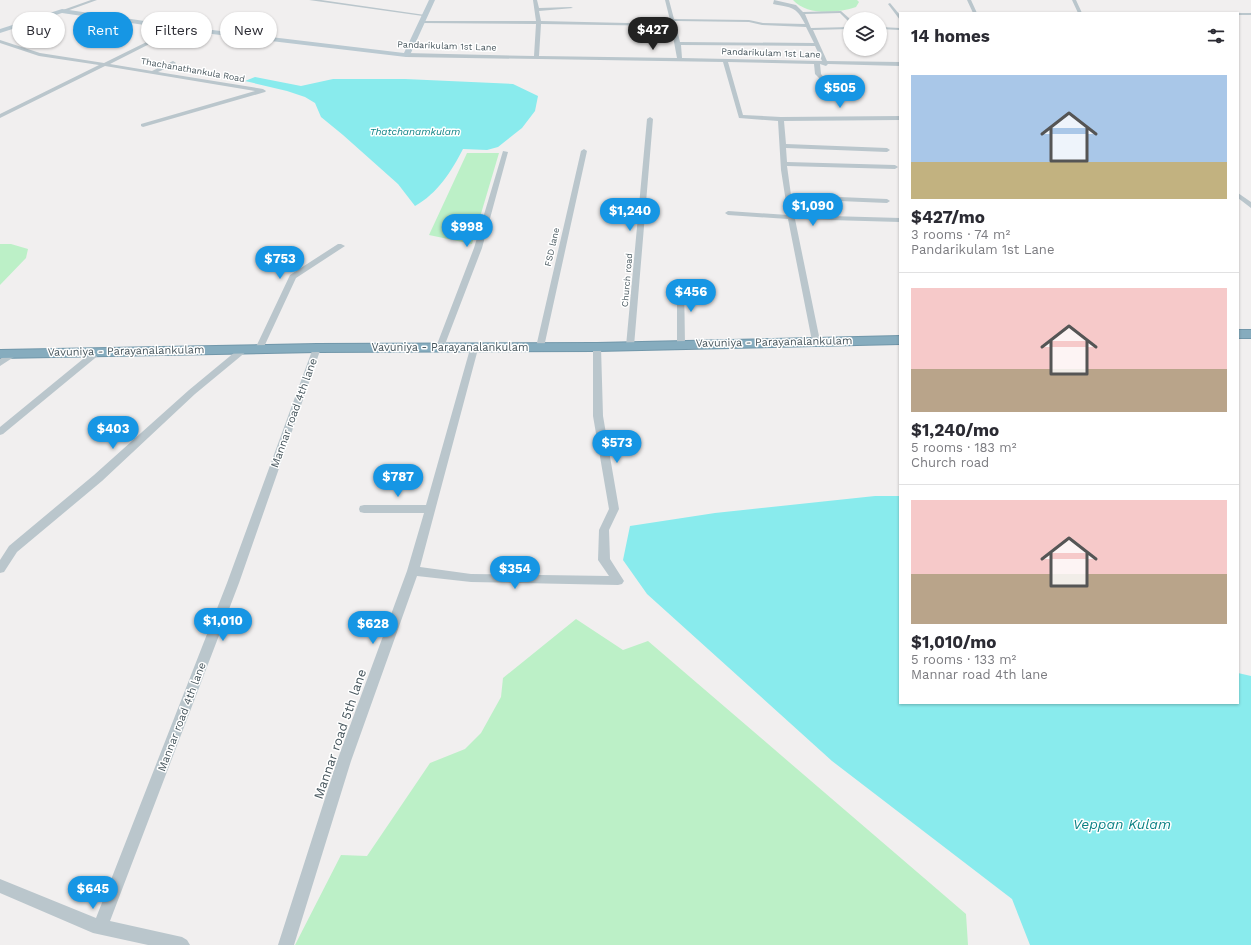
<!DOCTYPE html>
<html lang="en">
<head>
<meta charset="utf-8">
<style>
  :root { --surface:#fff; --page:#f7f7f7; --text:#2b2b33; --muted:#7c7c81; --line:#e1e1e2; --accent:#1696e4 }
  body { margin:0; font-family:"Work Sans",sans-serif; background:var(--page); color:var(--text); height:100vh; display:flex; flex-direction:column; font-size:15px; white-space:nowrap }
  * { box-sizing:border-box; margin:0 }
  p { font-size:13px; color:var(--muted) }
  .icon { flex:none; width:22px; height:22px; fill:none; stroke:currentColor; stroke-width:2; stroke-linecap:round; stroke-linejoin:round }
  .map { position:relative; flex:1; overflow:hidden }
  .details { position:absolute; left:899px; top:12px; width:340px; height:692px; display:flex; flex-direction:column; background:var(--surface); border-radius:0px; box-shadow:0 1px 3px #0004 }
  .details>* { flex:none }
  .guide { position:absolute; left:12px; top:12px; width:380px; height:36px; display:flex; gap:8px }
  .tools { position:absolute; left:843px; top:12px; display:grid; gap:8px }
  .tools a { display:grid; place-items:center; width:44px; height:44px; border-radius:50%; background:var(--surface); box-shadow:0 1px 3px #0004; font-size:20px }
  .price { position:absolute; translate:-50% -34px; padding:0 9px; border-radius:14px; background:var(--accent); color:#fff; font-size:13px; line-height:26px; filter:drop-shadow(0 1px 2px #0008) }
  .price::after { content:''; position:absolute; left:50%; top:24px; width:12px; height:9px; margin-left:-6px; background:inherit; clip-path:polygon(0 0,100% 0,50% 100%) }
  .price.active { background:#222; color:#fff }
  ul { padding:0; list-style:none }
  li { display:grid; align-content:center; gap:8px; height:212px; padding:0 12px }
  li+li { border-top:1px solid var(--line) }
  li span { display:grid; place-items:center; height:124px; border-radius:0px; color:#555 }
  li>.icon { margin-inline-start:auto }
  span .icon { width:72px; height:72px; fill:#fffc; stroke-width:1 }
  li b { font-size:17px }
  h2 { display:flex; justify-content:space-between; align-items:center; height:48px; padding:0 12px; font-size:17px }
  .tag { padding:0 14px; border-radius:18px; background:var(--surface); box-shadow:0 1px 3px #0004; font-size:14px; line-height:36px }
  .tag.active { background:var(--accent); color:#fff }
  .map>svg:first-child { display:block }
</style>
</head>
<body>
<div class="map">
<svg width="1251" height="945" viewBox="0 0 1251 945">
  <rect width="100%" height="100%" fill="#f1efef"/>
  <path fill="#bcf0c7" d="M793 0H857L859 2 856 7C838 13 807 16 793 0Z
    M467 153H499L472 244 429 235Z
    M0 244H11L28 249 26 258 0 285Z
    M576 619 623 650 648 641 966 914 968 945H295L341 855 367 856 430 763 465 749 481 733 501 697 503 678Z"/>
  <path fill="#89ebed" d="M255 77 301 86 333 79H405L513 84 538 96 535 111 522 128 498 147 487 150 463 149C451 172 438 193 415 206L398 184 343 135 321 117 315 103 305 97 287 91 245 81Z
    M875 496H900V703H1238V673L1251 676V945H1030L1012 899 832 761 647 594 623 560 630 526 715 513Z"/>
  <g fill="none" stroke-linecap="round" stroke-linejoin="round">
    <defs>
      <path id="highway" d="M1238 330H1251V338H1238Z
        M900 336V344L597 351 317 352 0 358V350L317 344 597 343Z"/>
    </defs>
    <use href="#highway" stroke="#7197aa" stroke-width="2"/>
    <path fill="#bac6cc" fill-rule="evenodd" d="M91 0H97L64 12 60 11Z
      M309 0H321L425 15 423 16Z
      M533 0H537L539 8 571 7 573 8 539 11 541 21 671 24 665 0H669L674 19 749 20 763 23 805 24C796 6 792 8 773 4L774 0 796 5 803 12 841 11 850 19V23L840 13 805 14 811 28 850 27V29L813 30 827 61 900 62V66L828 64 826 66 820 64 821 74 825 79 822 81 815 74 814 64 728 62 743 115 781 117 900 116V120L784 121 786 144 887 148 890 150 887 152 786 148 787 162 895 165 898 167 895 169 787 166 791 195 887 199 890 201 887 203 792 199 795 215 900 218V222L795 219 820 341 819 343H813L812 341 788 219 728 215 725 213 728 211 788 215 781 170 778 121 739 118 723 62 406 57 403 55 406 53 534 56 536 24 421 23 419 22 421 21H536ZM675 21 749 22 762 25 806 27 814 43 680 42ZM541 24 671 26 677 58 539 56ZM681 45 815 46 822 61 682 58Z
      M967 0H971L977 13H973Z
      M1072 0H1076L1082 13H1078Z
      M890 3 900 15V20L888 4Z
      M1236 13H1251V15H1238V13Z
      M177 27 181 28 110 64 152 71 173 61 176 63 175 64 158 72 263 89 266 91 265 92 143 127 141 126V124L255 91 105 66 0 118V114L99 65 39 56 0 43V40L40 53 104 63Z
      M880 27 900 28V30L880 29Z
      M650 117 653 119 634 346 630 349 626 346 647 119Z
      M584 149 587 151 544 347 540 350 536 347 581 151Z
      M503 151 508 152 482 248 444 347 440 350 437 349 436 347 474 248Z
      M1238 193 1251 202V208L1238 198Z
      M338 244H341L345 246 296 278 263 349 262 351H256L255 349 290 275Z
      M677 279H683L684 281 685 345 681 348 677 345Z
      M597 344 601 347 603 416 619 509 609 530 610 559 624 581 622 584 618 585 471 582 417 576 351 761 294 945H278L337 761 407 571 424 513H364L360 512 359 509 360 506 364 505H426L470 349 471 347H477L478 349 420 567 471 574 609 576 598 560 599 530 609 509 593 416V347Z
      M317 345 321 348 239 583 110 921 182 937 187 940 190 945H148L93 933 0 893V879L96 918 227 583 313 348Z
      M244 346 247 347 248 349 247 351 195 394 102 481 17 552 4 572 0 573V560L9 546 94 475 189 390 241 347Z
      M97 349 100 350 101 352 100 354 3 434 0 435V427L94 350Z
      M14 350 17 351 18 353 17 355 0 366V359Z"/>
    <path fill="#bac9d1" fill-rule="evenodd" d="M429 0H435L410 55 406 57 179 30 62 13 0 33V29L62 9 179 26 404 53Z"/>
    <use href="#highway" fill="#86acbe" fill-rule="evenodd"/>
  </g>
  <g text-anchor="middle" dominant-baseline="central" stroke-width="3" stroke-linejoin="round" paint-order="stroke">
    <g font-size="9" fill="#47565d" stroke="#fff">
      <text transform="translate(447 46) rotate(2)">Pandarikulam 1st Lane</text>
      <text transform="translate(771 53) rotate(2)">Pandarikulam 1st Lane</text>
      <text transform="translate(193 70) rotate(10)">Thachanathankula Road</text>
      <text transform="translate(552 247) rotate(-77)">FSD lane</text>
      <text transform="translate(627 280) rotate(-85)">Church road</text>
    </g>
    <g font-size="10" font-style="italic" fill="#0c8285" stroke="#fff">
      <text x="415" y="131">Thatchanamkulam</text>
    </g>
    <g font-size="11" fill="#47565d" stroke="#fff">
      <text transform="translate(774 342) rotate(-1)">Vavuniya - Parayanalankulam</text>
      <text x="450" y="347">Vavuniya - Parayanalankulam</text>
      <text transform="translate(126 351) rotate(-1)">Vavuniya - Parayanalankulam</text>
      <text transform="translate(294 413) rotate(-70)">Mannar road 4th lane</text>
      <text transform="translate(182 717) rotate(-69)">Mannar road 4th lane</text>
    </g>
    <g font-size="13" fill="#47565d" stroke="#fff">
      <text transform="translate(340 734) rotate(-71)">Mannar road 5th lane</text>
    </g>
    <g font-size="14" font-style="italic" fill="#0c8285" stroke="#fff">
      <text x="1122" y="824">Veppan Kulam</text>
    </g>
  </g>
</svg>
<div class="tools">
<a><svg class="icon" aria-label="layers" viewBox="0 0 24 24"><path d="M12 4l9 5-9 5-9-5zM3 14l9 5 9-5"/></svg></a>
</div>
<b class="price active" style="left:653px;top:51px">$427</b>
<b class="price" style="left:840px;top:109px">$505</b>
<b class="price" style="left:813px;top:227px">$1,090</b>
<b class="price" style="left:630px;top:232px">$1,240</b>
<b class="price" style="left:467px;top:248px">$998</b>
<b class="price" style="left:280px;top:280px">$753</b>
<b class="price" style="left:691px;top:313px">$456</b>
<b class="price" style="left:113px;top:450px">$403</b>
<b class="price" style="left:617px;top:464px">$573</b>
<b class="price" style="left:398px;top:498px">$787</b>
<b class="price" style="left:515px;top:590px">$354</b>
<b class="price" style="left:223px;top:642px">$1,010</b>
<b class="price" style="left:373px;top:645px">$628</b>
<b class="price" style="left:93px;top:910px">$645</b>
<div class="guide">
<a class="tag">Buy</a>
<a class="tag active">Rent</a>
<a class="tag">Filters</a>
<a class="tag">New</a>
</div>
<section class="details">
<h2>14 homes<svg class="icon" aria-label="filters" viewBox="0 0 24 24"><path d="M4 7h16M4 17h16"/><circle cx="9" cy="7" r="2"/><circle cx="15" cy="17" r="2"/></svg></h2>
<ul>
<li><span style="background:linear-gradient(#a9c7e8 70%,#c2b280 0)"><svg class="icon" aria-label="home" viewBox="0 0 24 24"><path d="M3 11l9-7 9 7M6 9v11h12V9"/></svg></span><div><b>$427/mo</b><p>3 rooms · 74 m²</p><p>Pandarikulam 1st Lane</p></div></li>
<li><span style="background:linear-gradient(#f6c9c9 65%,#b9a48a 0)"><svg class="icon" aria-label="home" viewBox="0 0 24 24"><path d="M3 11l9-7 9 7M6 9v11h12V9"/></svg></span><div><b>$1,240/mo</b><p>5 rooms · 183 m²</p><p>Church road</p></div></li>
<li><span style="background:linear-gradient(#f6c9c9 60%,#b9a48a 0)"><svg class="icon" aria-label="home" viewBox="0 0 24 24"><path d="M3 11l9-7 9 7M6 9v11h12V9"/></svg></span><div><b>$1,010/mo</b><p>5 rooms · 133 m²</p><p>Mannar road 4th lane</p></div></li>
</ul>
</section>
</div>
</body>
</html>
